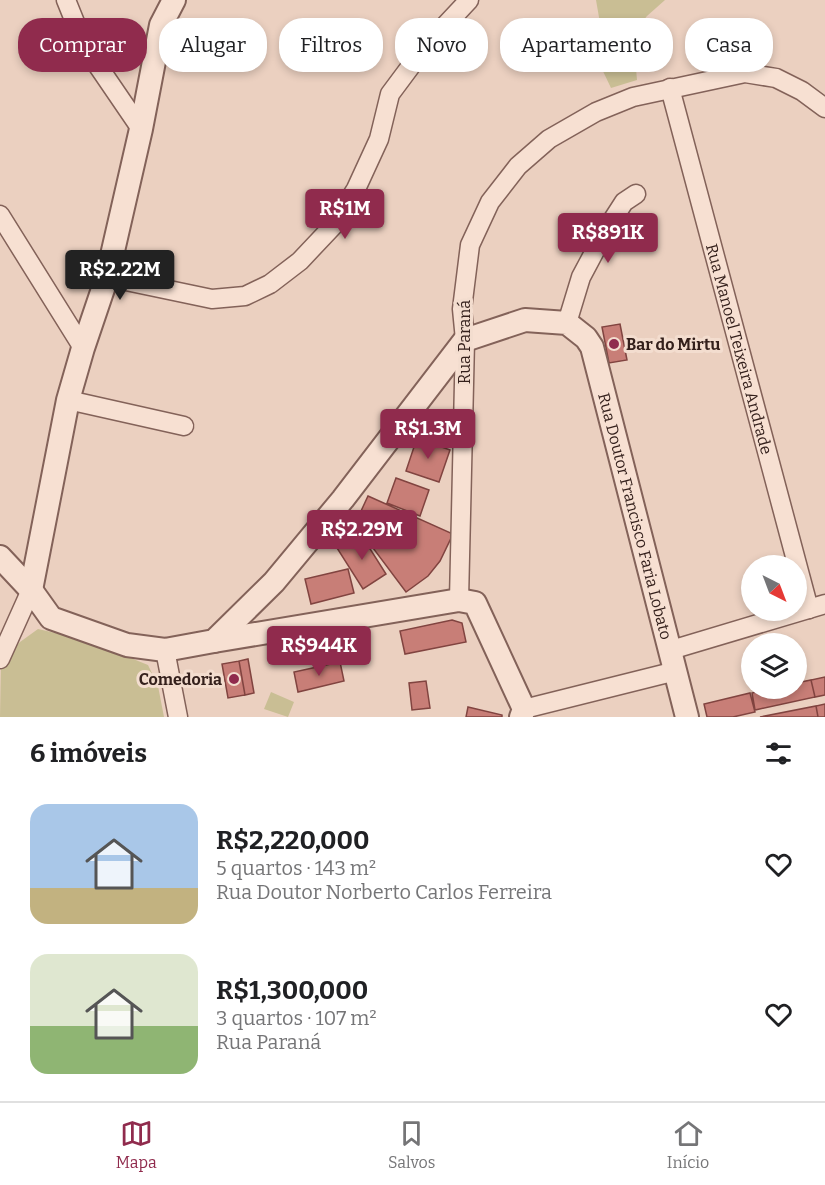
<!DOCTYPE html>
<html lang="pt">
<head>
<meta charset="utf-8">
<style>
  :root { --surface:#fff; --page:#f2f2f2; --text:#202124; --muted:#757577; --line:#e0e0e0; --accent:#902b4d }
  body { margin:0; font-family:Bitter,serif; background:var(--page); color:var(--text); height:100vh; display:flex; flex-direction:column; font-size:22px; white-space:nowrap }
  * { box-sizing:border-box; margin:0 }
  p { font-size:20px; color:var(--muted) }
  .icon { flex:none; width:33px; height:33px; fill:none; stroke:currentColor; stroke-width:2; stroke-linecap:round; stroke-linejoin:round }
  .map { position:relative; height:717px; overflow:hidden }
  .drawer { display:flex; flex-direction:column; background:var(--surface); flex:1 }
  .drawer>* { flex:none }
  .banner { position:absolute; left:18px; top:18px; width:789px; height:54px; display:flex; gap:12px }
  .needle { width:39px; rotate:138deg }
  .controls { position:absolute; left:741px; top:555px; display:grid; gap:12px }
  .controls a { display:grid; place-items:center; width:66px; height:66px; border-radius:50%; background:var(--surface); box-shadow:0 3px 9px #0003; font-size:30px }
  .price { position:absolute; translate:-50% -51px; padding:0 14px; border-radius:6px; background:var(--accent); color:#fff; font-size:20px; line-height:39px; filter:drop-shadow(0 2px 3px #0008) }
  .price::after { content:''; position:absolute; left:50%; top:36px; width:18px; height:14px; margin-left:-9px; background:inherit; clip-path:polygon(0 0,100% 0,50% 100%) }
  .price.active { background:#222; color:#fff }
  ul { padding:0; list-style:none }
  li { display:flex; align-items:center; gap:18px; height:150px; padding:0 30px }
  li span { display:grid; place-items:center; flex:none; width:168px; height:120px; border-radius:18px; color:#555 }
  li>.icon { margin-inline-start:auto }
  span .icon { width:72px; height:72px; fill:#fffc; stroke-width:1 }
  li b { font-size:26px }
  h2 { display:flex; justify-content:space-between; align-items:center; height:72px; padding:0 30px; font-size:26px }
  .chip { padding:0 21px; border-radius:24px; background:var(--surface); box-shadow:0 3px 9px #0003; font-size:21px; line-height:54px }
  .chip.active { background:var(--accent); color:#fff }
  .tab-bar { display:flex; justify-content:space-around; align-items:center; height:84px; border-top:2px solid var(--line); background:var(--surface); font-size:16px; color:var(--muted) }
  .tab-bar a { display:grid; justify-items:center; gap:3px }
  .tab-bar .active { color:var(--accent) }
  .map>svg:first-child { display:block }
</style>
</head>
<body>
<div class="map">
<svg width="825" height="717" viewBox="0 0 825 717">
  <rect width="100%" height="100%" fill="#ebd0c0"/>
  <path fill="#c9be94" d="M596 0H665L647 16 633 33 637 80 611 88 591 46 529 71 526 56 600 23Z
    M38 629 86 640 148 665 158 686 164 717H0L1 661 20 642Z
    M271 692 294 702 288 717 264 709Z"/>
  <path fill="#c87e77" stroke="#814440" stroke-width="1.5" d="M620 324 627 360 609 363 602 327Z
    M417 438 450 450 439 482 406 471Z
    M396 478 429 490 420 516 387 503Z
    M368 496 453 534 440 561 428 576 406 592 355 524Z
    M360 533 386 574 363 589 337 548Z
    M348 569 354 593 311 604 305 579Z
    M452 620 462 623 466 642 405 654 400 631Z
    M248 659 254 693 245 695 239 661Z
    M239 661 245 695 228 698 222 664Z
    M340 662 344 681 298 692 294 672Z
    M825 677V695L815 697 811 680Z
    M811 680 815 697 755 710 752 693 772 688H796V683Z
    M426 681 430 708 412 710 409 683Z
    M750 693 755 712 733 717H707L704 704Z
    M825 704V717H818L816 706Z
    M816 706 818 717H760Z
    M468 707 502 715V717H466Z"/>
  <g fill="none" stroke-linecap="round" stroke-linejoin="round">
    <defs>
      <g id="minor">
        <path d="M66 0 85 47 141 129"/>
        <path id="s1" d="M670 88 809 609"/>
        <path d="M0 215 83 348"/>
        <path d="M107 277 212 299 245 296 270 284 300 261 333 226 356 189 379 139 390 94 425 47 469 0"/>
        <path d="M567 323 581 277 606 230 624 202 636 194"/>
        <path d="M68 400 184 426"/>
        <path d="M459 600 465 340 462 309 470 245 490 202 518 166 549 139 596 112 633 97 745 73 776 78 802 91 825 108"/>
        <path d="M165 650 178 717"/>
        <path d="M671 650 825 604"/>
        <path d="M0 659 31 590"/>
        <path d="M524 709 676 671"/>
      </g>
      <g id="tertiary">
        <path id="s2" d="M0 557 31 590 51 618 127 645 165 650 214 641 274 582 343 499 465 340 525 320 567 323 586 338 592 347 687 717"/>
        <path d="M31 590 68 400 83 348 107 277 141 129 161 25 174 0"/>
        <path d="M214 641 459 600 475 603 524 709 521 717"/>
      </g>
    </defs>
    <use href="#minor" stroke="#836259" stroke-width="21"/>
    <use href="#tertiary" stroke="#836259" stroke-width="26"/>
    <use href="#minor" stroke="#f7e0d2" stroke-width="18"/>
    <use href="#tertiary" stroke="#f7e0d2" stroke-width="22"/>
  </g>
  <g fill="#902b4d" stroke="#f3ddcf" stroke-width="2">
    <circle cx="614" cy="344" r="6"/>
    <circle cx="234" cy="679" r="6"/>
  </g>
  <g text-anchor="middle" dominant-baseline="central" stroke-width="6" stroke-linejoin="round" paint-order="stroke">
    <g font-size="16" fill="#34201c" stroke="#f3ddcf">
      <text transform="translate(464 342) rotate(-90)">Rua Paraná</text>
      <text stroke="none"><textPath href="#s1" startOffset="270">Rua Manoel Teixeira Andrade</textPath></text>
      <text stroke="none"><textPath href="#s2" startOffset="956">Rua Doutor Francisco Faria Lobato</textPath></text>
    </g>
    <g font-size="16" font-weight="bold" fill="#34201c" stroke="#f3ddcf" text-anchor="start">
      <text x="626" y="344">Bar do Mirtu</text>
      <text x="222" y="679" text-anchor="end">Comedoria</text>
    </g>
  </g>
</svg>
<div class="controls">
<a><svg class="needle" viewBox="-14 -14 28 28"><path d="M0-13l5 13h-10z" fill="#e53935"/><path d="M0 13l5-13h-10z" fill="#757577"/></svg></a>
<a><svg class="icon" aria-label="layers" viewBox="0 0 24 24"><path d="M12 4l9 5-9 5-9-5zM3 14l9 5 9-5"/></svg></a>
</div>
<b class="price" style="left:345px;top:240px">R$1M</b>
<b class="price" style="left:608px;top:264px">R$891K</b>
<b class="price active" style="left:120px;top:301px">R$2.22M</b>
<b class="price" style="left:428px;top:460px">R$1.3M</b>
<b class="price" style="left:362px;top:561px">R$2.29M</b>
<b class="price" style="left:319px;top:677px">R$944K</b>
<div class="banner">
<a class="chip active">Comprar</a>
<a class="chip">Alugar</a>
<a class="chip">Filtros</a>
<a class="chip">Novo</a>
<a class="chip">Apartamento</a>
<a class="chip">Casa</a>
</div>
</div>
<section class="drawer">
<h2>6 imóveis<svg class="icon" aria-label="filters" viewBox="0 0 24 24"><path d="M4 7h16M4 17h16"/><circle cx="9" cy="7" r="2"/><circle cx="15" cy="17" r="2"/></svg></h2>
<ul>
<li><span style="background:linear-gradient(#a9c7e8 70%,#c2b280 0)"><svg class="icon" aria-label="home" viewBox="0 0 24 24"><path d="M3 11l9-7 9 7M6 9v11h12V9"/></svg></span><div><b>R$2,220,000</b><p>5 quartos · 143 m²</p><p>Rua Doutor Norberto Carlos Ferreira</p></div><svg class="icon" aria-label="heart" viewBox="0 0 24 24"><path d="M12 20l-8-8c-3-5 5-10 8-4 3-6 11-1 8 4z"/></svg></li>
<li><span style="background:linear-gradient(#dfe7d0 60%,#8fb573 0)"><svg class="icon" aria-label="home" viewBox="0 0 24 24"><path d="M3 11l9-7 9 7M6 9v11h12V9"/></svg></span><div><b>R$1,300,000</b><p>3 quartos · 107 m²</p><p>Rua Paraná</p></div><svg class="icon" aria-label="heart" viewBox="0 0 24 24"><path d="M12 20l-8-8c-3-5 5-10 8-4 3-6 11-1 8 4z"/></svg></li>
</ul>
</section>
<nav class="tab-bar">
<a class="active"><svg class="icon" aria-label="map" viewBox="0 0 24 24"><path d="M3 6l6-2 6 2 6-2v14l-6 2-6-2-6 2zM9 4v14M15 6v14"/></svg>Mapa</a>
<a><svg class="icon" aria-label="saved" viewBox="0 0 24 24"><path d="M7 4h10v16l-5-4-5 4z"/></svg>Salvos</a>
<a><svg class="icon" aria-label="home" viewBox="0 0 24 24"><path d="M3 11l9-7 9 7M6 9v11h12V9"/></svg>Início</a>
</nav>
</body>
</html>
